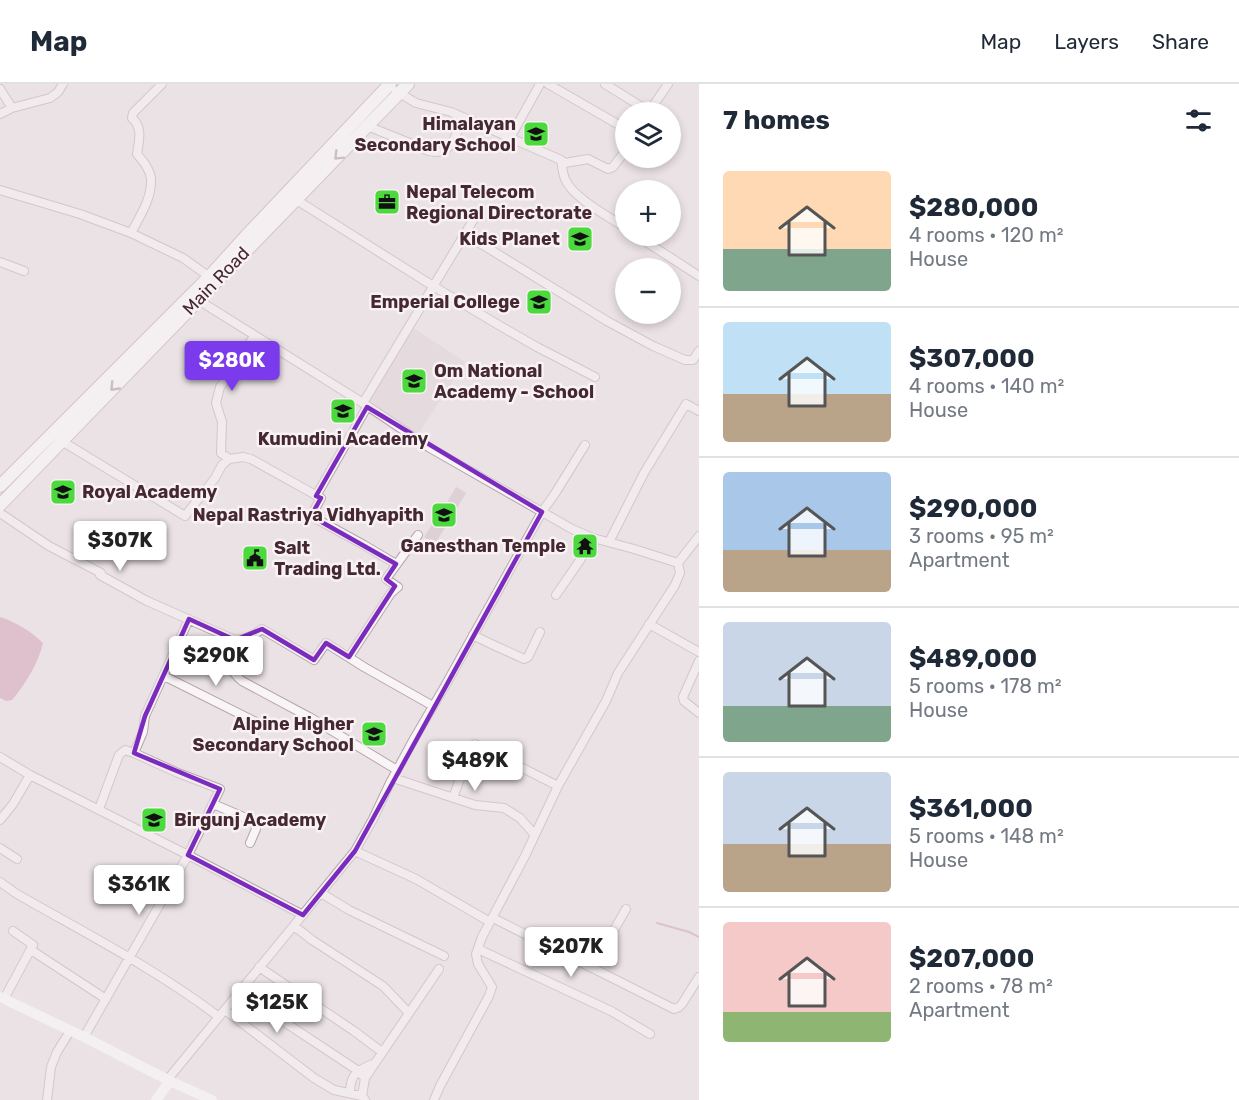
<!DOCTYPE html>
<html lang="en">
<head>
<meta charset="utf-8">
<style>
  :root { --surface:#fff; --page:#f6f6f7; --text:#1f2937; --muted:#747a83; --line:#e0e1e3; --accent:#7c3aed }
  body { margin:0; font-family:Rubik,sans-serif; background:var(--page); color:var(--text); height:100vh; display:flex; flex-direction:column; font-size:22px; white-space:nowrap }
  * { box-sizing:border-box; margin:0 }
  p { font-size:20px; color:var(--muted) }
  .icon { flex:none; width:33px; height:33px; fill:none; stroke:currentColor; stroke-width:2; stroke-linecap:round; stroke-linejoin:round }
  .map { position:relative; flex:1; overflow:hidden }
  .drawer { display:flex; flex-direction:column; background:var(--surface); width:540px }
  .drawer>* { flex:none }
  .buttons { position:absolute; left:615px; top:18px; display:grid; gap:12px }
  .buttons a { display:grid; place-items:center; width:66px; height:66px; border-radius:50%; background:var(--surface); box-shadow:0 3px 9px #0003; font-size:30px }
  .price { position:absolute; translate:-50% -51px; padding:0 14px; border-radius:6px; background:#fff; color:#222; font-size:20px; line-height:39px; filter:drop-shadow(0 2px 3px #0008) }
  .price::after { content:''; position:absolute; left:50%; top:36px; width:18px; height:14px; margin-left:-9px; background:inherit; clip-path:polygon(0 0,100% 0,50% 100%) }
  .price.active { background:var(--accent); color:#fff }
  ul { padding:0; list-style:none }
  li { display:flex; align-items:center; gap:18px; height:150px; padding:0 24px }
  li+li { border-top:2px solid var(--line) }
  li span { display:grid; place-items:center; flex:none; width:168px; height:120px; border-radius:6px; color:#555 }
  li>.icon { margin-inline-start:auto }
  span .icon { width:72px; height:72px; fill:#fffc; stroke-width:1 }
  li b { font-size:26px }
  h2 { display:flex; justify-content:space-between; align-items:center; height:72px; padding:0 24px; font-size:26px }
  header { display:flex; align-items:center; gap:36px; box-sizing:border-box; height:84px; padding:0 30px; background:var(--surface); border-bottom:2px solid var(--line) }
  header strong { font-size:28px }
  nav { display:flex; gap:33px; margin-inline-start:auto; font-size:21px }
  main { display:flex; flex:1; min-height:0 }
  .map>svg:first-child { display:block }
</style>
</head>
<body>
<header>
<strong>Map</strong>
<nav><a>Map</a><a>Layers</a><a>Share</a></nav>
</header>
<main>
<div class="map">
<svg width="699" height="1016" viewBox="0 0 699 1016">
  <rect width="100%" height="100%" fill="#ebe2e5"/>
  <path fill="#ded0d4" d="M409 241 465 278 417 352 364 316Z
    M456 403 466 409 435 460 424 453 437 433 432 429 437 421 443 425Z"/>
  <path fill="#ce9ab0" d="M0 533C16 538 32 548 43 559 38 580 26 599 12 616L6 617 0 614Z"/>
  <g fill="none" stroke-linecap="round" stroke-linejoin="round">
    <path stroke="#ce9ab0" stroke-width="2" d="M657 839 689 848 699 853"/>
    <defs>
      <path id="street" d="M548 0 626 45
        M605 0 650 28
        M0 5 12 24
        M396 7 416 19 451 28 561 76C562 83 563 90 565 95 572 113 609 133 626 144
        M649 28 668 0
        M0 30 12 24 50 14 58 8 63 0
        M365 41 429 67C453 73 455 51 463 33
        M510 54 540 0
        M561 76 565 79 588 75 608 85 613 83 626 66
        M0 106 80 130 131 149 183 174 211 194
        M295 115 433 202 502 243 537 263 595 293
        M131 149C140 132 152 114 151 95 150 85 143 77 137 70 139 56 143 44 132 34L133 29 162 0
        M465 150 607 237 653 262 685 276H693L699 267
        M637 152 699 192
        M0 178 24 187
        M195 214 363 319 430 364 572 445 593 454 634 465 678 479
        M363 319 478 128
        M60 356 185 432 215 394 222 381 229 375 243 373 251 375 321 414 311 432 364 461 396 480
        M229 375 221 369 222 338 216 319 220 303 231 289 254 252
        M316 412 367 323
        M0 429 49 462 101 489 100 491 147 517 235 556C246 555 253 552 262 545L314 576 326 559 364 583 433 622
        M609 458 644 389 686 320 699 327
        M556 511 585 469 593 454
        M649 540 699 568
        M473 551C490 560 507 567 524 575L528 573 540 548
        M235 556C233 577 224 582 242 597L311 634 397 686
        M349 573 391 509 398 503 386 495 418 451
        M699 577 683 613 684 617 699 629
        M164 592 256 638
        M134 669 143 648 145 632 189 535
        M0 673 30 691 188 771 303 831
        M393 694 475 721 504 724 520 734 535 751
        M453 714 459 697 475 660 558 702
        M212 721 218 722 255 738 256 745 250 759
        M0 736 13 720 30 691
        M0 764 17 775
        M355 767 416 795 490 838
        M0 798 17 810C85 849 156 885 219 933
        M321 809 349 826 444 872
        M493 834 674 925 679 923 682 920 699 893
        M294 842 312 856 383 902 409 929
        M478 865 611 927 650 950
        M31 866 106 915
        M259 883 354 947 382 968
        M593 883 626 825
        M239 908 357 986 365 994
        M4 915 33 861 13 847
        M225 926 314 994 334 1006 362 1012 365 1016
        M84 953 188 771 220 705 178 689 134 669 125 666 119 671 99 725
        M168 995 355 767 373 735 390 699 415 653 445 602 542 428 556 408 585 361
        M350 1009C350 989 358 986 375 979
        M362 1012 365 994 439 885
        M47 1016 51 983 57 968 70 947
        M434 1016 440 1002 489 912 492 903 478 880 476 870 482 853 525 772 558 702 606 617 618 589 675 501 680 489 678 479 699 452"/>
      <path id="primary" d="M0 402 209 193 247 151 390 0
        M0 421 408 0"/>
    </defs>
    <use href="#street" stroke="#b6a6ab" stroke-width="10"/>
    <use href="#primary" stroke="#b8a0a8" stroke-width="14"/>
    <use href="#street" stroke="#f9f5f6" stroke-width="8"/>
    <path stroke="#fff" stroke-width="10" d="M0 913 84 953 170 997 212 1016
      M156 1016 170 997"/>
    <use href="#primary" stroke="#fff" stroke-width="12"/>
  </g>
  <defs><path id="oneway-chevron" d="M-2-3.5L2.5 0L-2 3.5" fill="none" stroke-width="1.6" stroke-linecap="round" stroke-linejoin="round" transform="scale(1.5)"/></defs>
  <g stroke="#a29498">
    <use href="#oneway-chevron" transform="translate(338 72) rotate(135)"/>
    <use href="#oneway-chevron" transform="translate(114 303) rotate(134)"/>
  </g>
  <path d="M0 0H699V1016H0ZM367 323 542 428 355 767 303 831 188 771 220 705 134 669 145 632 189 535 235 556 262 545 314 576 326 559 349 573 395 502 386 495 396 480 311 432 321 414 316 412Z" fill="#ebe2e5" fill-opacity=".55" fill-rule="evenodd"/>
  <path fill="none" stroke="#7b2cbf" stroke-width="4.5" stroke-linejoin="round" d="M367 323 542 428 355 767 303 831 188 771 220 705 134 669 145 632 189 535 235 556 262 545 314 576 326 559 349 573 395 502 386 495 396 480 311 432 321 414 316 412Z"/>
  <defs>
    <symbol id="school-square" viewBox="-11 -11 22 22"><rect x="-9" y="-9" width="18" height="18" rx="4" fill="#4bd93e" stroke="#f8f2f4"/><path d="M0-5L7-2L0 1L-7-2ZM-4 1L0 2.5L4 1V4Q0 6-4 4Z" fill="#111"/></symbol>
    <symbol id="office-square" viewBox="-11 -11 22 22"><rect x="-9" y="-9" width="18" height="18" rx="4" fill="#4bd93e" stroke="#f8f2f4"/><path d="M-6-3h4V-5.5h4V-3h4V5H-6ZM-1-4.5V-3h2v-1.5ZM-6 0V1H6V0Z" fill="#111"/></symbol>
    <symbol id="temple-square" viewBox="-11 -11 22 22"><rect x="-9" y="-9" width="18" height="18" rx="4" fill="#4bd93e" stroke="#f8f2f4"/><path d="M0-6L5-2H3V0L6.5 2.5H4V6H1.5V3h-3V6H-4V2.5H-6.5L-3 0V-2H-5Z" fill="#111"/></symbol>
    <symbol id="civic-square" viewBox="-11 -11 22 22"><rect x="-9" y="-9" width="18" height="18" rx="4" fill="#4bd93e" stroke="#f8f2f4"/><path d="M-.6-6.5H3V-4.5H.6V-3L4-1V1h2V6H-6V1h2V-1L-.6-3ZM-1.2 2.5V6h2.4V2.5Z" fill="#111"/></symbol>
  </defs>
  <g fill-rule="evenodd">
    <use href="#school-square" x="521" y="35" width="30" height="30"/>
    <use href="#office-square" x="372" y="103" width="30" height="30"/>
    <use href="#school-square" x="565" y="140" width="30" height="30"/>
    <use href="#school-square" x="524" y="203" width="30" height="30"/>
    <use href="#school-square" x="399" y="282" width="30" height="30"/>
    <use href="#school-square" x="328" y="312" width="30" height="30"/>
    <use href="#school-square" x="48" y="393" width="30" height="30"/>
    <use href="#school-square" x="429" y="416" width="30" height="30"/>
    <use href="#temple-square" x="570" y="447" width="30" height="30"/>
    <use href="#civic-square" x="240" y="459" width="30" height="30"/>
    <use href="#school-square" x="359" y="635" width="30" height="30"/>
    <use href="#school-square" x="139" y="721" width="30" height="30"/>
  </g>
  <g text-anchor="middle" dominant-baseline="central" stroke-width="5" stroke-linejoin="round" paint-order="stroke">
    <g font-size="18" font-weight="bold" fill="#452831" stroke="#f8f2f4" text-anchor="end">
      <text x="516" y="40">Himalayan<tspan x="516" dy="21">Secondary School</tspan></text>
      <text x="406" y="108" text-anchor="start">Nepal Telecom<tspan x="406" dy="21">Regional Directorate</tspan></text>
      <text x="560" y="155">Kids Planet</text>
      <text x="520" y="218">Emperial College</text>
      <text x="434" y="287" text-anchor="start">Om National<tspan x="434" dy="21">Academy - School</tspan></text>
      <text x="343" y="355" text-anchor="middle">Kumudini Academy</text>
      <text x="82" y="408" text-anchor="start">Royal Academy</text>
      <text x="424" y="431">Nepal Rastriya Vidhyapith</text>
      <text x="566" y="462">Ganesthan Temple</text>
      <text x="274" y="464" text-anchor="start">Salt<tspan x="274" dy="21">Trading Ltd.</tspan></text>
      <text x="354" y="640">Alpine Higher<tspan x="354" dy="21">Secondary School</tspan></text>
      <text x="174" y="736" text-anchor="start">Birgunj Academy</text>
    </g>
    <g font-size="18" fill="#452831" stroke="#f8f2f4">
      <text transform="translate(216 197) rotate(-46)">Main Road</text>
    </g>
  </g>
</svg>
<div class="buttons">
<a><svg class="icon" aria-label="layers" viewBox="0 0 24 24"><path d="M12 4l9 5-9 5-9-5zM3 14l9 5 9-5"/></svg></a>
<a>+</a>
<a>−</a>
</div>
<b class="price active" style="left:232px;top:308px">$280K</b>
<b class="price" style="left:120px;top:488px">$307K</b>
<b class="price" style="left:216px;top:603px">$290K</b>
<b class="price" style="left:475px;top:708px">$489K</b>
<b class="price" style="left:139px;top:832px">$361K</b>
<b class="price" style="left:571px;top:894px">$207K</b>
<b class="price" style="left:277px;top:950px">$125K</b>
</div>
<section class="drawer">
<h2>7 homes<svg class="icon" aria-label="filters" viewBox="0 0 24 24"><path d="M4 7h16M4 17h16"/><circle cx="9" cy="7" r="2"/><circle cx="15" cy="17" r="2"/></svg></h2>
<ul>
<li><span style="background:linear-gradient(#ffd9b3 65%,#7fa58c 0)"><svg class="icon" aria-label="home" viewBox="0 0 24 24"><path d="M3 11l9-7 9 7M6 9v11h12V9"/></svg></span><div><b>$280,000</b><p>4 rooms · 120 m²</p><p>House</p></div></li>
<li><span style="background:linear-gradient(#bfe0f5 60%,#b9a48a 0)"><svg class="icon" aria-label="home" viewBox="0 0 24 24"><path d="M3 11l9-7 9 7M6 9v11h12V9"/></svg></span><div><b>$307,000</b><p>4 rooms · 140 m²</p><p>House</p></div></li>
<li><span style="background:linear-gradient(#a9c7e8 65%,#b9a48a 0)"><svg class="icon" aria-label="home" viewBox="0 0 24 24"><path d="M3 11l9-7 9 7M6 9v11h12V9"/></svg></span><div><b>$290,000</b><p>3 rooms · 95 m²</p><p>Apartment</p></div></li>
<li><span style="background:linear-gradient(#c9d6e8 70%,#7fa58c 0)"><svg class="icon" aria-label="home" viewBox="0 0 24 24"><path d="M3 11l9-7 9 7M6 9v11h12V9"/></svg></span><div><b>$489,000</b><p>5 rooms · 178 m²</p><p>House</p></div></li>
<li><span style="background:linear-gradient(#c9d6e8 60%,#b9a48a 0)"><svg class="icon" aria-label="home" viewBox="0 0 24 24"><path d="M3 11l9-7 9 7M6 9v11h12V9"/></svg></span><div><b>$361,000</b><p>5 rooms · 148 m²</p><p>House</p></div></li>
<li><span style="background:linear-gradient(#f6c9c9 75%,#8fb573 0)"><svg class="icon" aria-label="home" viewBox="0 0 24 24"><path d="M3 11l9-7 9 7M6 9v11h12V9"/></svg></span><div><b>$207,000</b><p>2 rooms · 78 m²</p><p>Apartment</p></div></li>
</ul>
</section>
</main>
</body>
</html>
